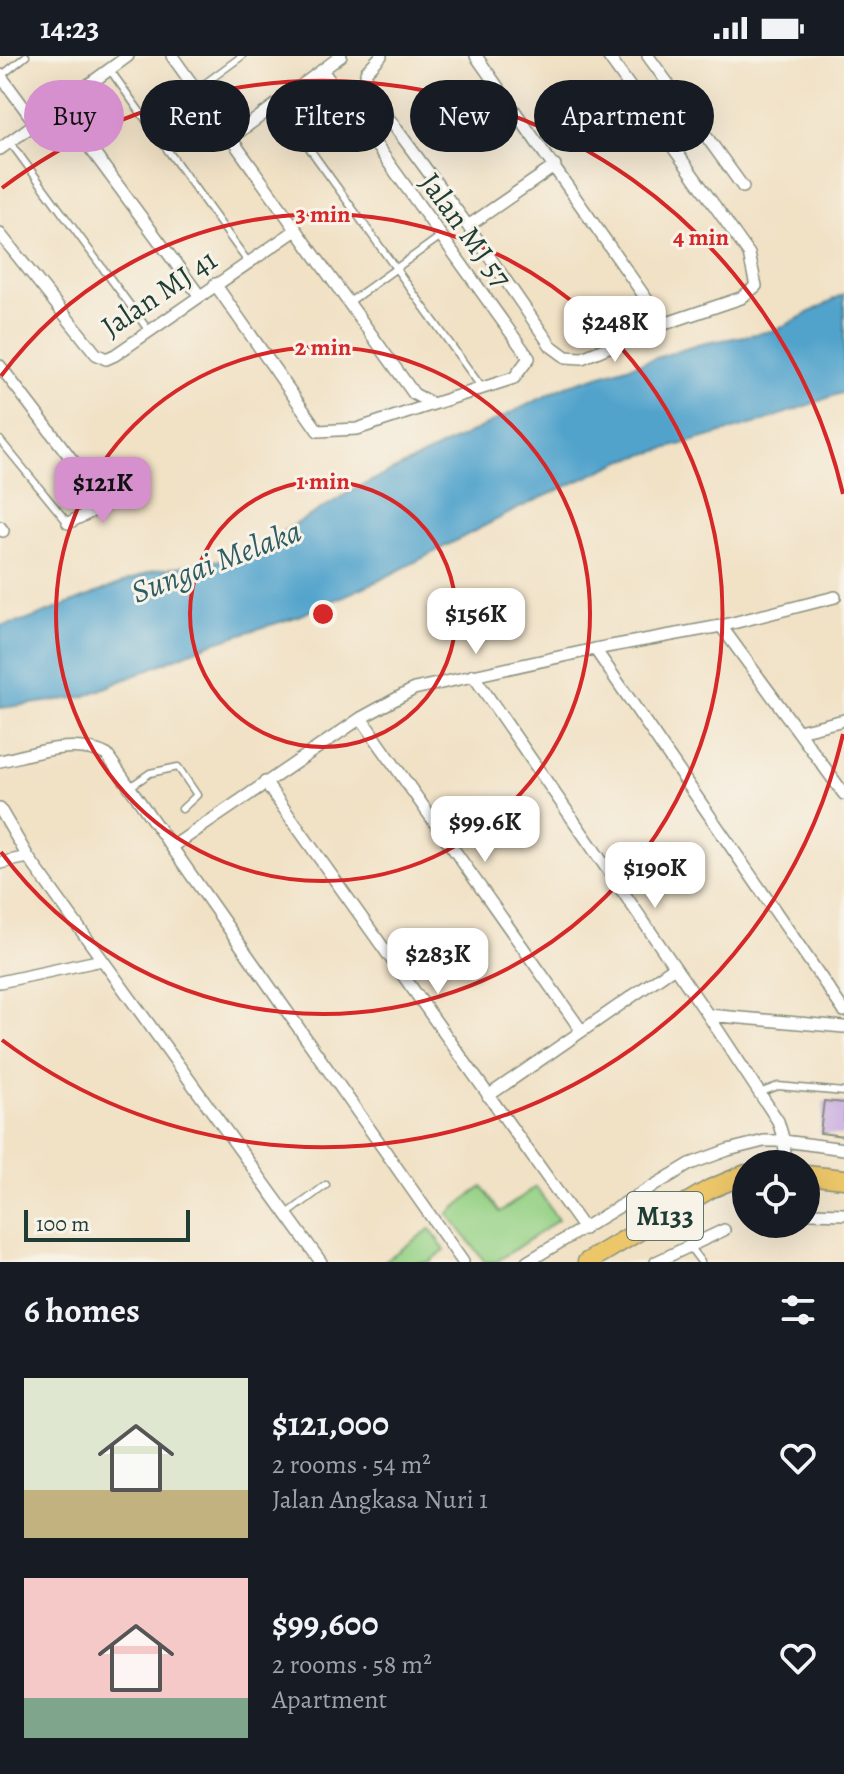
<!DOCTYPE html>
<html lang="en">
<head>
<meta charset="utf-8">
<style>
  :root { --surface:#171b24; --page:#20242c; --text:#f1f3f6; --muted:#9ea1a6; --accent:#d690ce }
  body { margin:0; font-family:Alegreya,serif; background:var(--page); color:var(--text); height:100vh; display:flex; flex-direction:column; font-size:30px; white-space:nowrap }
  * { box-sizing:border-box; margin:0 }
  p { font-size:26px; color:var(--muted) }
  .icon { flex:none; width:44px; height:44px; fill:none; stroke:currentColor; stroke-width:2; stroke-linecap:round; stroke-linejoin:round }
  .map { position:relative; height:1206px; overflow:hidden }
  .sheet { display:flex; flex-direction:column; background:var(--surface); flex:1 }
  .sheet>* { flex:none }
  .guide { position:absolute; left:24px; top:24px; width:796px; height:72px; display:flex; gap:16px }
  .tools { position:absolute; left:732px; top:1094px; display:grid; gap:16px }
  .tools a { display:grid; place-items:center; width:88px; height:88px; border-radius:50%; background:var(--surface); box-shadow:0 8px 32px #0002; font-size:40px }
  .scale { position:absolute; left:24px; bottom:20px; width:166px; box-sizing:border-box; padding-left:8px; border:4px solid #1f3d34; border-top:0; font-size:22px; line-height:28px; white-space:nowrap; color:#1f3d34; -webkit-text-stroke:6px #f7f3e8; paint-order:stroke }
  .price { position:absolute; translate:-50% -68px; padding:0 18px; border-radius:16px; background:#fff; color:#222; font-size:26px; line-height:52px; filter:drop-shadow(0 2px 4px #0008) }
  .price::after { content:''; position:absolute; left:50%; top:48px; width:24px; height:18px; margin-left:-12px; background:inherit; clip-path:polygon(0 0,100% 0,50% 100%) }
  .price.selected { background:var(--accent); color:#111 }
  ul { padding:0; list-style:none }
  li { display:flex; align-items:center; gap:24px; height:200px; padding:0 24px }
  li span { display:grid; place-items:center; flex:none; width:224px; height:160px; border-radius:0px; color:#555 }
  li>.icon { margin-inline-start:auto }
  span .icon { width:96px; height:96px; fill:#fffc; stroke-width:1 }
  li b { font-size:34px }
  h2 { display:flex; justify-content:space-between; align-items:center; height:96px; padding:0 24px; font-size:34px }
  .tag { padding:0 28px; border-radius:36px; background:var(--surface); box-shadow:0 8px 32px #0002; font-size:28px; line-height:72px }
  .tag.selected { background:var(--accent); color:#111 }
  .status { display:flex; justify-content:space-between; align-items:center; height:56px; padding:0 40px; background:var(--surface); direction:ltr }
  .status svg { height:22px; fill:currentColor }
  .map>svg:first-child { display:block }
</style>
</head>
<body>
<div class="status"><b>14:23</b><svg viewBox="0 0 49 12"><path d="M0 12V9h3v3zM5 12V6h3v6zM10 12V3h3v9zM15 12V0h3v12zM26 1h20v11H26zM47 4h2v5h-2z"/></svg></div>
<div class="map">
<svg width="844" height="1206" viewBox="0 0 844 1206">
  <rect width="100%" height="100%" fill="#f7f3e8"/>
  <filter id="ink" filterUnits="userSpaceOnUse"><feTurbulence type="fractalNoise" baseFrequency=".0125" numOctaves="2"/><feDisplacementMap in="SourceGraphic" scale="16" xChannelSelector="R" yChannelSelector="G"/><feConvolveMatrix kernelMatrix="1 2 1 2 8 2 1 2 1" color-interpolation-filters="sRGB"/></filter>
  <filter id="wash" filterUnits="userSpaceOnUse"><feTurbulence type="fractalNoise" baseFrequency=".006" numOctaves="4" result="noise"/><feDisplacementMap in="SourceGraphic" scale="32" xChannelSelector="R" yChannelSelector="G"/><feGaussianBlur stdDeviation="1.8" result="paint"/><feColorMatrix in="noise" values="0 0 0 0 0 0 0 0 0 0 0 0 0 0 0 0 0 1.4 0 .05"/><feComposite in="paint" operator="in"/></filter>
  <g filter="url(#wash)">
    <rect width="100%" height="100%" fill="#f1e1c5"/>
    <path fill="#96d286" stroke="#5a885d" stroke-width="2" d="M482 1130 500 1156 536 1131 558 1164 496 1206H485L448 1158Z
      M430 1173 445 1194 428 1206H383Z"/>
    <path fill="#51a3cc" stroke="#387080" stroke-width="2" d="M844 238V336L761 366 622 405 519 452 380 524 296 561 209 588 83 641 0 652V570L25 565 155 514 240 501 355 433 566 330 701 288 777 274Z"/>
    <g id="blocks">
      <path fill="#bd9cdf" d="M824 1045 844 1047V1080L820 1077Z"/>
    </g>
  </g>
  <g filter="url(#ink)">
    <use href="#blocks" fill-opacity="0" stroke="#888f7c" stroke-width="2"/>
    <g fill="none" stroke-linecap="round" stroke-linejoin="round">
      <defs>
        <path id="lane" d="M110 14 248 206
          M1 20 26 0
          M196 34 242 0
          M278 49 482 332
          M10 86 149 275
          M348 247 441 180
          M0 384 68 467
          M130 731 150 717 178 711 197 739 182 753
          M759 1037 778 1030 844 1036
          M286 1159 326 1129
          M689 1190 701 1206"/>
        <path id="street" d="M172 0 414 338 433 348 514 322 529 302 322 14
          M381 0 366 16 367 33 468 170 551 290 566 301 582 302 664 268 741 242 756 230 749 198 608 0
          M476 0 664 268
          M648 0 743 131
          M0 19 36 68
          M59 50 199 239
          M231 82 341 0
          M0 93 128 0
          M468 170 555 110
          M0 178 96 298 106 303 115 299 296 174
          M215 228 318 375 357 373 433 348
          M0 310 103 444 99 452 68 467
          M0 471 3 475
          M721 570 844 738
          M595 593 844 955
          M473 619 708 959 778 1065 784 1085 786 1108
          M361 662 581 974
          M799 675 844 664
          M0 705C33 698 75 682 107 699L463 1206
          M265 726 584 1173
          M0 753 28 801 321 1206
          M172 791 361 662 414 633 595 593 721 570 835 541
          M0 807 28 801
          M0 926 102 904
          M708 959 844 971
          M488 1040 673 912
          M811 1157 844 1158
          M527 1206 690 1108 728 1094 764 1085H784L844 1093
          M656 1206 724 1174"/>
        <path id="primary" d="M806 1119 844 1123
          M587 1206 710 1133 746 1118"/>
      </defs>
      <use href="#lane" stroke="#888f7c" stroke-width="9"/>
      <use href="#street" stroke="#888f7c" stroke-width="14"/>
      <use href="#primary" stroke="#888f7c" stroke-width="21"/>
      <use href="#lane" stroke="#fff" stroke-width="6"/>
      <use href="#street" stroke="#fff" stroke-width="11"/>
      <use href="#primary" stroke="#ecc669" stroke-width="18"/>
    </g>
  </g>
  <g fill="none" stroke="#d62828" stroke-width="4">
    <circle cx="323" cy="558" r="133"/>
    <circle cx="323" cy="558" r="267"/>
    <path d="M1 320A400 400 0 1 1 1 796"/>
    <path d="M843 678A534 534 0 0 1 2 984M2 132A534 534 0 0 1 843 438"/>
  </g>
  <g text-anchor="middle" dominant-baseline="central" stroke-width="6" stroke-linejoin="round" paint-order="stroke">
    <rect fill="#f7f3e8" stroke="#60746a" stroke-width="2" x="627" y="1136" width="76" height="48" rx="6"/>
    <g font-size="28" font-weight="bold" fill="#1f3d34">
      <text x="665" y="1160">M133</text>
    </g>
    <g font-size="30" fill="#1f3d34" stroke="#f7f3e8">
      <text transform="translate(466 174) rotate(54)">Jalan MJ 57</text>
      <text transform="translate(159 237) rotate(-34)">Jalan MJ 41</text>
    </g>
    <g font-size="32" font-style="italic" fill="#2e5c62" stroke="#f7f3e8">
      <text transform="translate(216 505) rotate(-21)">Sungai Melaka</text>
    </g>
  </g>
  <circle cx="323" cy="558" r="12" fill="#d62828" stroke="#f7f3e8" stroke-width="4"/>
  <g font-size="24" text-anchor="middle" font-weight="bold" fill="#d62828" stroke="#f7f3e8" stroke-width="6" stroke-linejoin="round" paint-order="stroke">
    <text x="323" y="166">3 min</text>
    <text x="701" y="189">4 min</text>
    <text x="323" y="299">2 min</text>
    <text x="323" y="433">1 min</text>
  </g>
</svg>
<div class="tools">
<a><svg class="icon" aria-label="locate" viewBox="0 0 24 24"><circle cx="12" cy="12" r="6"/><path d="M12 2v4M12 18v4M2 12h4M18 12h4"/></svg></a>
</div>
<div class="scale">100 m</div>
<b class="price" style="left:615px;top:308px">$248K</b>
<b class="price selected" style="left:103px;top:469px">$121K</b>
<b class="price" style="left:476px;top:600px">$156K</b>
<b class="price" style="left:485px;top:808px">$99.6K</b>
<b class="price" style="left:655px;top:854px">$190K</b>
<b class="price" style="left:438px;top:940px">$283K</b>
<div class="guide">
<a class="tag selected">Buy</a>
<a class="tag">Rent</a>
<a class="tag">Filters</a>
<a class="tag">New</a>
<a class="tag">Apartment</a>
</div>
</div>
<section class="sheet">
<h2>6 homes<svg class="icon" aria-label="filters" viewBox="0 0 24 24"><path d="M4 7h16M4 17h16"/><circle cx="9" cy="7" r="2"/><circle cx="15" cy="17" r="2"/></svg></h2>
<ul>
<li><span style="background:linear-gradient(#dfe7d0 70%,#c2b280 0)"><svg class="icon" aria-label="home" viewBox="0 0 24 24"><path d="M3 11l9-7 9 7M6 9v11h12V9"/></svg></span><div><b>$121,000</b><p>2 rooms · 54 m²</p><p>Jalan Angkasa Nuri 1</p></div><svg class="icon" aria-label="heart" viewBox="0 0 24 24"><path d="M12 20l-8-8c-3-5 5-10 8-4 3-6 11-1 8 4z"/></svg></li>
<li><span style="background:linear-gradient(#f6c9c9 75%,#7fa58c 0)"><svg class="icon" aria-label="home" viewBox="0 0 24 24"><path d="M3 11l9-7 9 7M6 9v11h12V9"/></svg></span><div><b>$99,600</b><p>2 rooms · 58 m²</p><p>Apartment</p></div><svg class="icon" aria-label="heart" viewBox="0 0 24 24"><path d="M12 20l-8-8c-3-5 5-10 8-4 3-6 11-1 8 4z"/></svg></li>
</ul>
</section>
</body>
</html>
